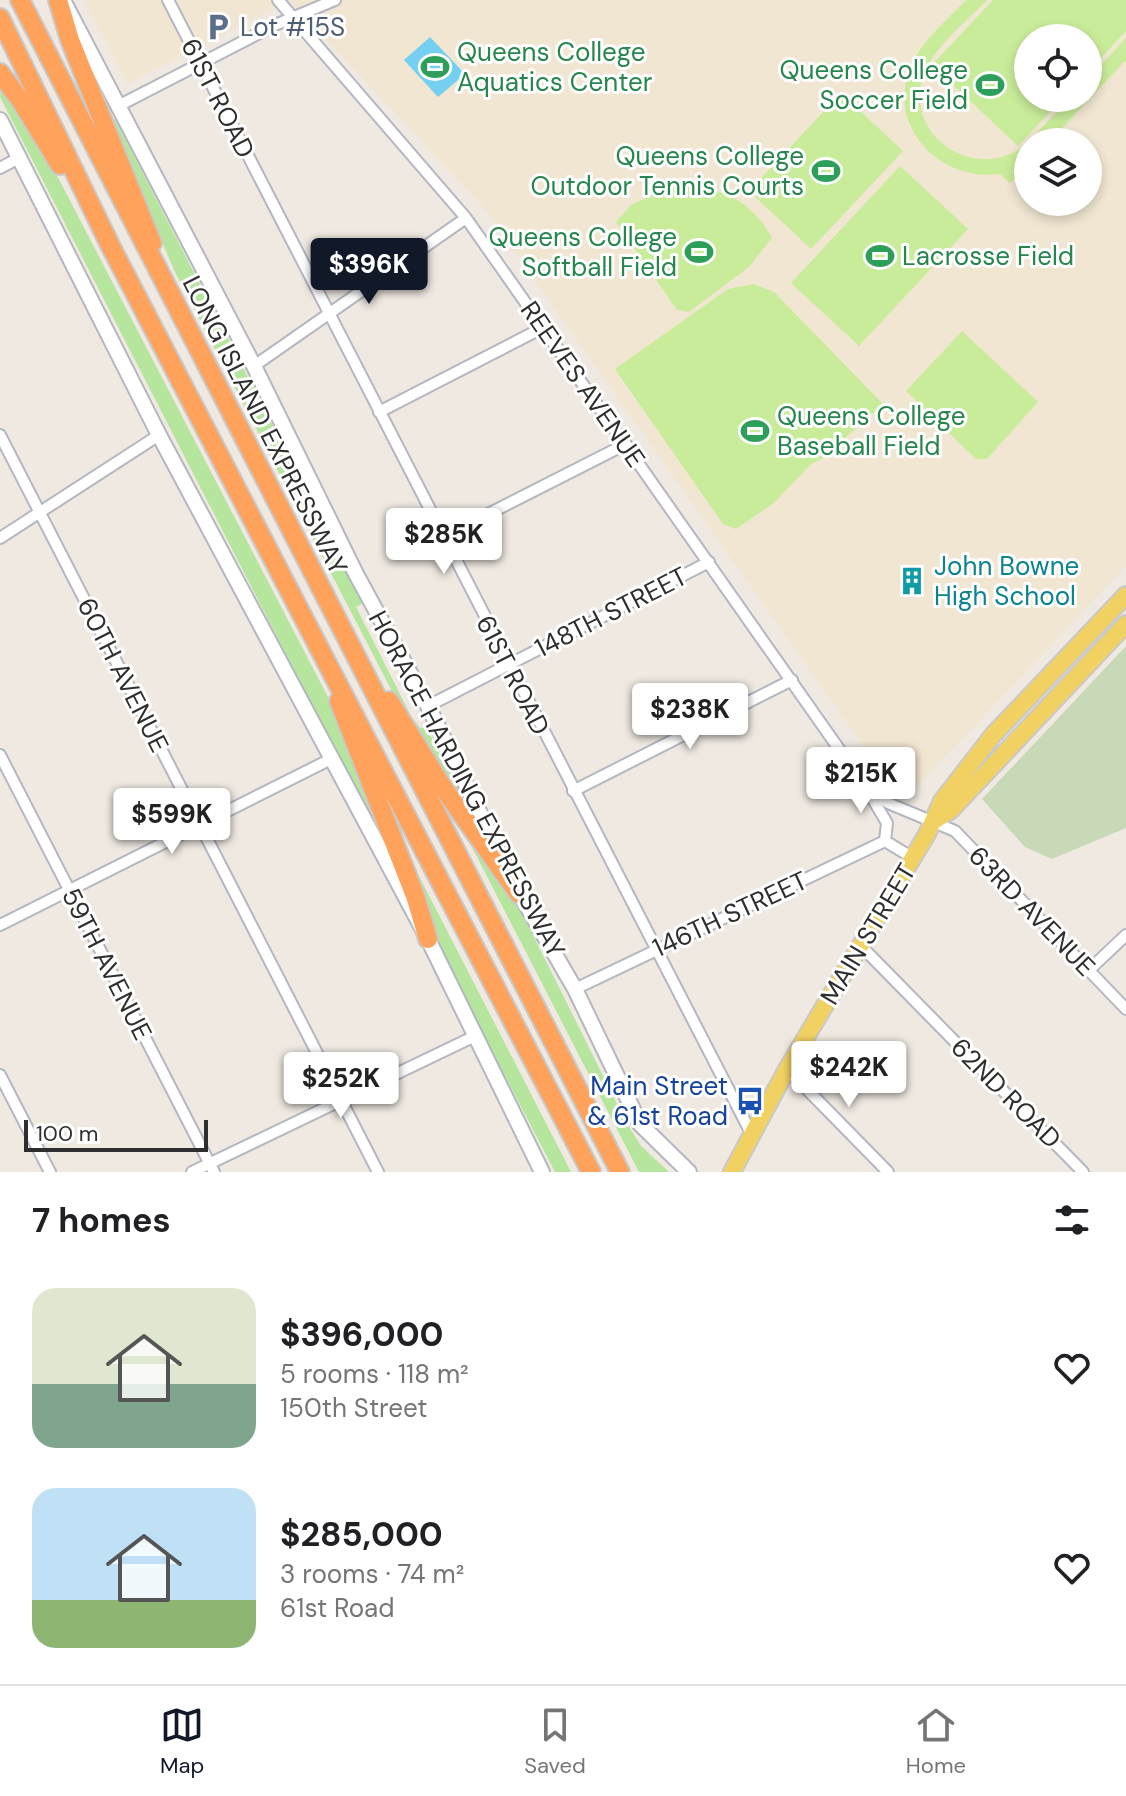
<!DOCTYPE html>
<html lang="en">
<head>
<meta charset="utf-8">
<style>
  :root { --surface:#fff; --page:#f2f2f2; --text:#202124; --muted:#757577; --line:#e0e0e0; --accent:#111827 }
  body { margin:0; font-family:"DM Sans",sans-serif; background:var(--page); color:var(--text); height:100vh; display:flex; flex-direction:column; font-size:30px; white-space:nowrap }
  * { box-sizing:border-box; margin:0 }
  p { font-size:26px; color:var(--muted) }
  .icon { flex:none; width:44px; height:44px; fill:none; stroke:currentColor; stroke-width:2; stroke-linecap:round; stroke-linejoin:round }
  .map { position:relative; height:1172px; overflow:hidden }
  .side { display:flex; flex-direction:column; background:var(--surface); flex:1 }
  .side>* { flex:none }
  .tools { position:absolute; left:1014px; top:24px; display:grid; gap:16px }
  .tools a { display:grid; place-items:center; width:88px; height:88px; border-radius:50%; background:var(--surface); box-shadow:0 4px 12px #0003; font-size:40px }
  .scale { position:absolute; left:24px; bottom:20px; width:184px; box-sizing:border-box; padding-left:8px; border:4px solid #2e2e2e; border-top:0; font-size:22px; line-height:28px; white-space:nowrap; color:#2e2e2e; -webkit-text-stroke:6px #fff; paint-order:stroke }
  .price { position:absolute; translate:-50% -68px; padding:0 18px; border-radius:8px; background:#fff; color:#222; font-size:26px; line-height:52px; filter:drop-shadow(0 2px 4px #0008) }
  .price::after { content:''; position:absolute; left:50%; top:48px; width:24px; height:18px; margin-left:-12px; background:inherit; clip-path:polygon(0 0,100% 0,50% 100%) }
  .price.selected { background:var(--accent); color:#fff }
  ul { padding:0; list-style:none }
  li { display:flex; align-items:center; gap:24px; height:200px; padding:0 32px }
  li span { display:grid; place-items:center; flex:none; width:224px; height:160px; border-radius:24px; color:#555 }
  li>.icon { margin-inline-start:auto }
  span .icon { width:96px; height:96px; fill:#fffc; stroke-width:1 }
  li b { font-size:34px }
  h2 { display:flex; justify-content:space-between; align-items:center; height:96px; padding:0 32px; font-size:34px }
  .menu { display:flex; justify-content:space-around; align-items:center; height:112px; border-top:2px solid var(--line); background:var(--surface); font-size:22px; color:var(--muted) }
  .menu a { display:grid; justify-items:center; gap:4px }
  .menu .selected { color:var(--accent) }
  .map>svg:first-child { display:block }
</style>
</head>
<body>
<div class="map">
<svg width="1126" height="1172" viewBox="0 0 1126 1172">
  <rect width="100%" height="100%" fill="#efe9e1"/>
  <path fill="#f0e6d1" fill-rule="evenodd" d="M84 0H1126V566L911 793 888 781 480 203 290 1 127 84ZM1028 38H1088V98H1028ZM1028 142H1088V202H1028Z"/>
  <path fill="#b6e59e" d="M1 88 26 116 329 699 391 853H388L0 97Z
    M115 119 364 603 356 607 411 716 420 728 426 727 461 792 458 801 423 751 174 270 110 121Z
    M458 820 517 903 626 1122 641 1146 669 1172H639Z
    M402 843 571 1172H555L443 957Z"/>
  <path fill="#c8d9b8" d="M1126 646V828L1052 859 1025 847 982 799Z"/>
  <path fill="#c9ec9a" d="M966 0H987C966 22 933 47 923 77 903 139 981 186 1028 142V165L1010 183 1000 174C943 182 888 130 909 71 919 43 946 21 966 0Z
    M993 0H1126V31L1088 72V38H1028V98H1063L1018 146 932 65Z
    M1126 38V60L1049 142H1028L1070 98H1088V79Z
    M841 93 903 151 811 249 749 191Z
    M900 166 968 229 859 346 791 283Z
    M670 187C716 185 749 196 772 238L749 267 689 312 677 310 616 222 631 205Z
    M754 284 774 292 883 404 823 458 811 464 774 503 736 529 723 524 615 369 728 289Z
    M962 331 1038 402 987 459H976L906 391Z"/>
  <path fill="#75cff0" d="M430 37 465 74 438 97 404 60Z"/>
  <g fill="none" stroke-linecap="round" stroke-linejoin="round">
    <defs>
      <path id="street" d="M168 0 752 1135
        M278 0 466 218 865 786 887 823 885 841
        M120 105 275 25 335 0
        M0 168 17 159
        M254 366 466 218
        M379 412 544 327
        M0 435 378 1172
        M443 537 626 444
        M0 538 159 435
        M428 706 709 562
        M0 755 214 1172
        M867 787 888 803 955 831 1126 1009
        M573 791 792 680
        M885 841 913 858
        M0 925 331 759
        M861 946 1083 1172
        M1089 970 1126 935
        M575 989 885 841
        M787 1069 888 1172
        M0 1075 50 1172
        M192 1172 475 1036"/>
      <path id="secondary" d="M65 4 254 366 356 574 428 706 505 865
        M0 120 159 435 428 939 542 1172
        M516 887 575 989 640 1124 689 1172"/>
      <path id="primary" d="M934 821 951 810 1126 624
        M732 1172 787 1069 927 834 942 801 993 735 1126 595"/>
      <path id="highway" d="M20 0 620 1172
        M58 0 70 40 152 243
        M0 18 110 245 591 1172
        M0 73 21 101 60 165
        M339 701 415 896 428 939
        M389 701 444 789 519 894"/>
    </defs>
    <use href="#street" stroke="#b4b7c1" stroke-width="14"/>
    <use href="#secondary" stroke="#b4b7c1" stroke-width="18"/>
    <use href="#primary" stroke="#c9c9c9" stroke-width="20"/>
    <use href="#highway" stroke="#c9c9c9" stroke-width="22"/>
    <use href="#street" stroke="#fff" stroke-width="10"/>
    <use href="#secondary" stroke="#fff" stroke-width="14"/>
    <use href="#primary" stroke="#f2d163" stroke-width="16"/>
    <use href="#highway" stroke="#ffa35c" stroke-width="18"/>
  </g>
  <defs>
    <symbol id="parking-bare" viewBox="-9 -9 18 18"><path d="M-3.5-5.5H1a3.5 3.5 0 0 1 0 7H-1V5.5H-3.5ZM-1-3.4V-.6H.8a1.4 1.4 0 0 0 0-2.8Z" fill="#5c6f8a" stroke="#fff" stroke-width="2.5" paint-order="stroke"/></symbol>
    <symbol id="stadium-bare" viewBox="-9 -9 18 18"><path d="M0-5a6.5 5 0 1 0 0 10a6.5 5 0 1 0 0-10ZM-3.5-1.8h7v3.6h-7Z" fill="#2e9e5b" stroke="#fff" stroke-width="2.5" paint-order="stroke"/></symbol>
    <symbol id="building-bare" viewBox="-9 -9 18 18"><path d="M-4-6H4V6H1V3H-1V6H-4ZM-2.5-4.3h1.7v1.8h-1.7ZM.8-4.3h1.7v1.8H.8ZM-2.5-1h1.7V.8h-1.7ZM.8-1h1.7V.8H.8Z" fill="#0f9aa8" stroke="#fff" stroke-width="2.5" paint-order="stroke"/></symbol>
    <symbol id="bus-bare" viewBox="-9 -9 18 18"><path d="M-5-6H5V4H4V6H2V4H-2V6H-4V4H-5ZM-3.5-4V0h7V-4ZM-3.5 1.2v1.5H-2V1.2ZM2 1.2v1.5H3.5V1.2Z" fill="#1a4fb4" stroke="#fff" stroke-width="2.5" paint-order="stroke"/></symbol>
  </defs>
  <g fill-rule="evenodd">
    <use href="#parking-bare" x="198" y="7" width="40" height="40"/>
    <use href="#stadium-bare" x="415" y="47" width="40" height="40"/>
    <use href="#stadium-bare" x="970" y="65" width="40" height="40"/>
    <use href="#stadium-bare" x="806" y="151" width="40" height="40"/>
    <use href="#stadium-bare" x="679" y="232" width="40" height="40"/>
    <use href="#stadium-bare" x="860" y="236" width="40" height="40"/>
    <use href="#stadium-bare" x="735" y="411" width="40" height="40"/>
    <use href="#building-bare" x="892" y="561" width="40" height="40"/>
    <use href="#bus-bare" x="730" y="1081" width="40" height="40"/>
  </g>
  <g text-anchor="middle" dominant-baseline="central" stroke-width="6" stroke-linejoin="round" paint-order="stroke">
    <g font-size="26" fill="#4e5e75" stroke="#fff" text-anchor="start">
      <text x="240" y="27">Lot #15S</text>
    </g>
    <g font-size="26" fill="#27864d" stroke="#fff" text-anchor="start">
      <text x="457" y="52">Queens College<tspan x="457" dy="30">Aquatics Center</tspan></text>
      <text x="968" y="70" text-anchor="end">Queens College<tspan x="968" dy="30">Soccer Field</tspan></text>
      <text x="804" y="156" text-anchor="end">Queens College<tspan x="804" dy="30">Outdoor Tennis Courts</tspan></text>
      <text x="677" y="237" text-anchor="end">Queens College<tspan x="677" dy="30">Softball Field</tspan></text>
      <text x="902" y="256">Lacrosse Field</text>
      <text x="777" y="416">Queens College<tspan x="777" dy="30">Baseball Field</tspan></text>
    </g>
    <g font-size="26" fill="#2e2e2e" stroke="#fff">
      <text transform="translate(218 98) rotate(63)">61ST ROAD</text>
      <text transform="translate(583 384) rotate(55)">REEVES AVENUE</text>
      <text transform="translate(265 425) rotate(63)">LONG ISLAND EXPRESSWAY</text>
      <text transform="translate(611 612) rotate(-27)">148TH STREET</text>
      <text transform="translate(123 675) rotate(63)">60TH AVENUE</text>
      <text transform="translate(513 675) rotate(63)">61ST ROAD</text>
      <text transform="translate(467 784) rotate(62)">HORACE HARDING EXPRESSWAY</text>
      <text transform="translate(1032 911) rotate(46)">63RD AVENUE</text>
      <text transform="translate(730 914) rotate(-25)">146TH STREET</text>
      <text transform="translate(868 934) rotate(-59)">MAIN STREET</text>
      <text transform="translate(107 964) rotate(63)">59TH AVENUE</text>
      <text transform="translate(1006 1093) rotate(45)">62ND ROAD</text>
    </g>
    <g font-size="26" fill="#0d838f" stroke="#fff" text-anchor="start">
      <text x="934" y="566">John Bowne<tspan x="934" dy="30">High School</tspan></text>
    </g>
    <g font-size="26" fill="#164399" stroke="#fff" text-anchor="end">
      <text x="728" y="1086">Main Street<tspan x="728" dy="30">&amp; 61st Road</tspan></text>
    </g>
  </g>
</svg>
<div class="tools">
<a><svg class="icon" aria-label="locate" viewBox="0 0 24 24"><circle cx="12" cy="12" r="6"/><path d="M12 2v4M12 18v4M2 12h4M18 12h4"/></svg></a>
<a><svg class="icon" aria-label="layers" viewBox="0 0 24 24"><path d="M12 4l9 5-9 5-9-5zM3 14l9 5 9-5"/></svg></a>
</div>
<div class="scale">100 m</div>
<b class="price selected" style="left:369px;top:306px">$396K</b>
<b class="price" style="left:444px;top:576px">$285K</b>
<b class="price" style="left:690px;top:751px">$238K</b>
<b class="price" style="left:861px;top:815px">$215K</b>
<b class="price" style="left:172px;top:856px">$599K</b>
<b class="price" style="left:849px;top:1109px">$242K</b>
<b class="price" style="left:341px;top:1120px">$252K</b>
</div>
<section class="side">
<h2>7 homes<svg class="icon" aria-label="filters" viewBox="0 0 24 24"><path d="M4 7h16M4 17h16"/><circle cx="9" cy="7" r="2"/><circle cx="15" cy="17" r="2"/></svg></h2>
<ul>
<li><span style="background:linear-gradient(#dfe7d0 60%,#7fa58c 0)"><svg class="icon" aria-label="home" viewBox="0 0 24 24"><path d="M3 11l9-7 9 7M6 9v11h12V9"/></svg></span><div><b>$396,000</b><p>5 rooms · 118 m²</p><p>150th Street</p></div><svg class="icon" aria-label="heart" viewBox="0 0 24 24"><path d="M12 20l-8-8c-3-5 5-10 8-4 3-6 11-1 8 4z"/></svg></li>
<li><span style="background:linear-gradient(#bfe0f5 70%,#8fb573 0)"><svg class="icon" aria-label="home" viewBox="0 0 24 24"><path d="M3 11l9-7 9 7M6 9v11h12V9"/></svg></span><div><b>$285,000</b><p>3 rooms · 74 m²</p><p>61st Road</p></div><svg class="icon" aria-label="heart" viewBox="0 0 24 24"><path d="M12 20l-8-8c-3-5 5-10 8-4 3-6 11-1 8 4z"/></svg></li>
</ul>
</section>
<nav class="menu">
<a class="selected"><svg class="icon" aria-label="map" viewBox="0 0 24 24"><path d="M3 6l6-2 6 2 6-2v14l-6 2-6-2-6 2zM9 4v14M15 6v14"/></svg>Map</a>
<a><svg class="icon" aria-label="saved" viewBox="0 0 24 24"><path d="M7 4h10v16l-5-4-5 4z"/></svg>Saved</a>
<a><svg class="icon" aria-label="home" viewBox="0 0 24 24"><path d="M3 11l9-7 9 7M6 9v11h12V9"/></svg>Home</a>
</nav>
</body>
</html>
